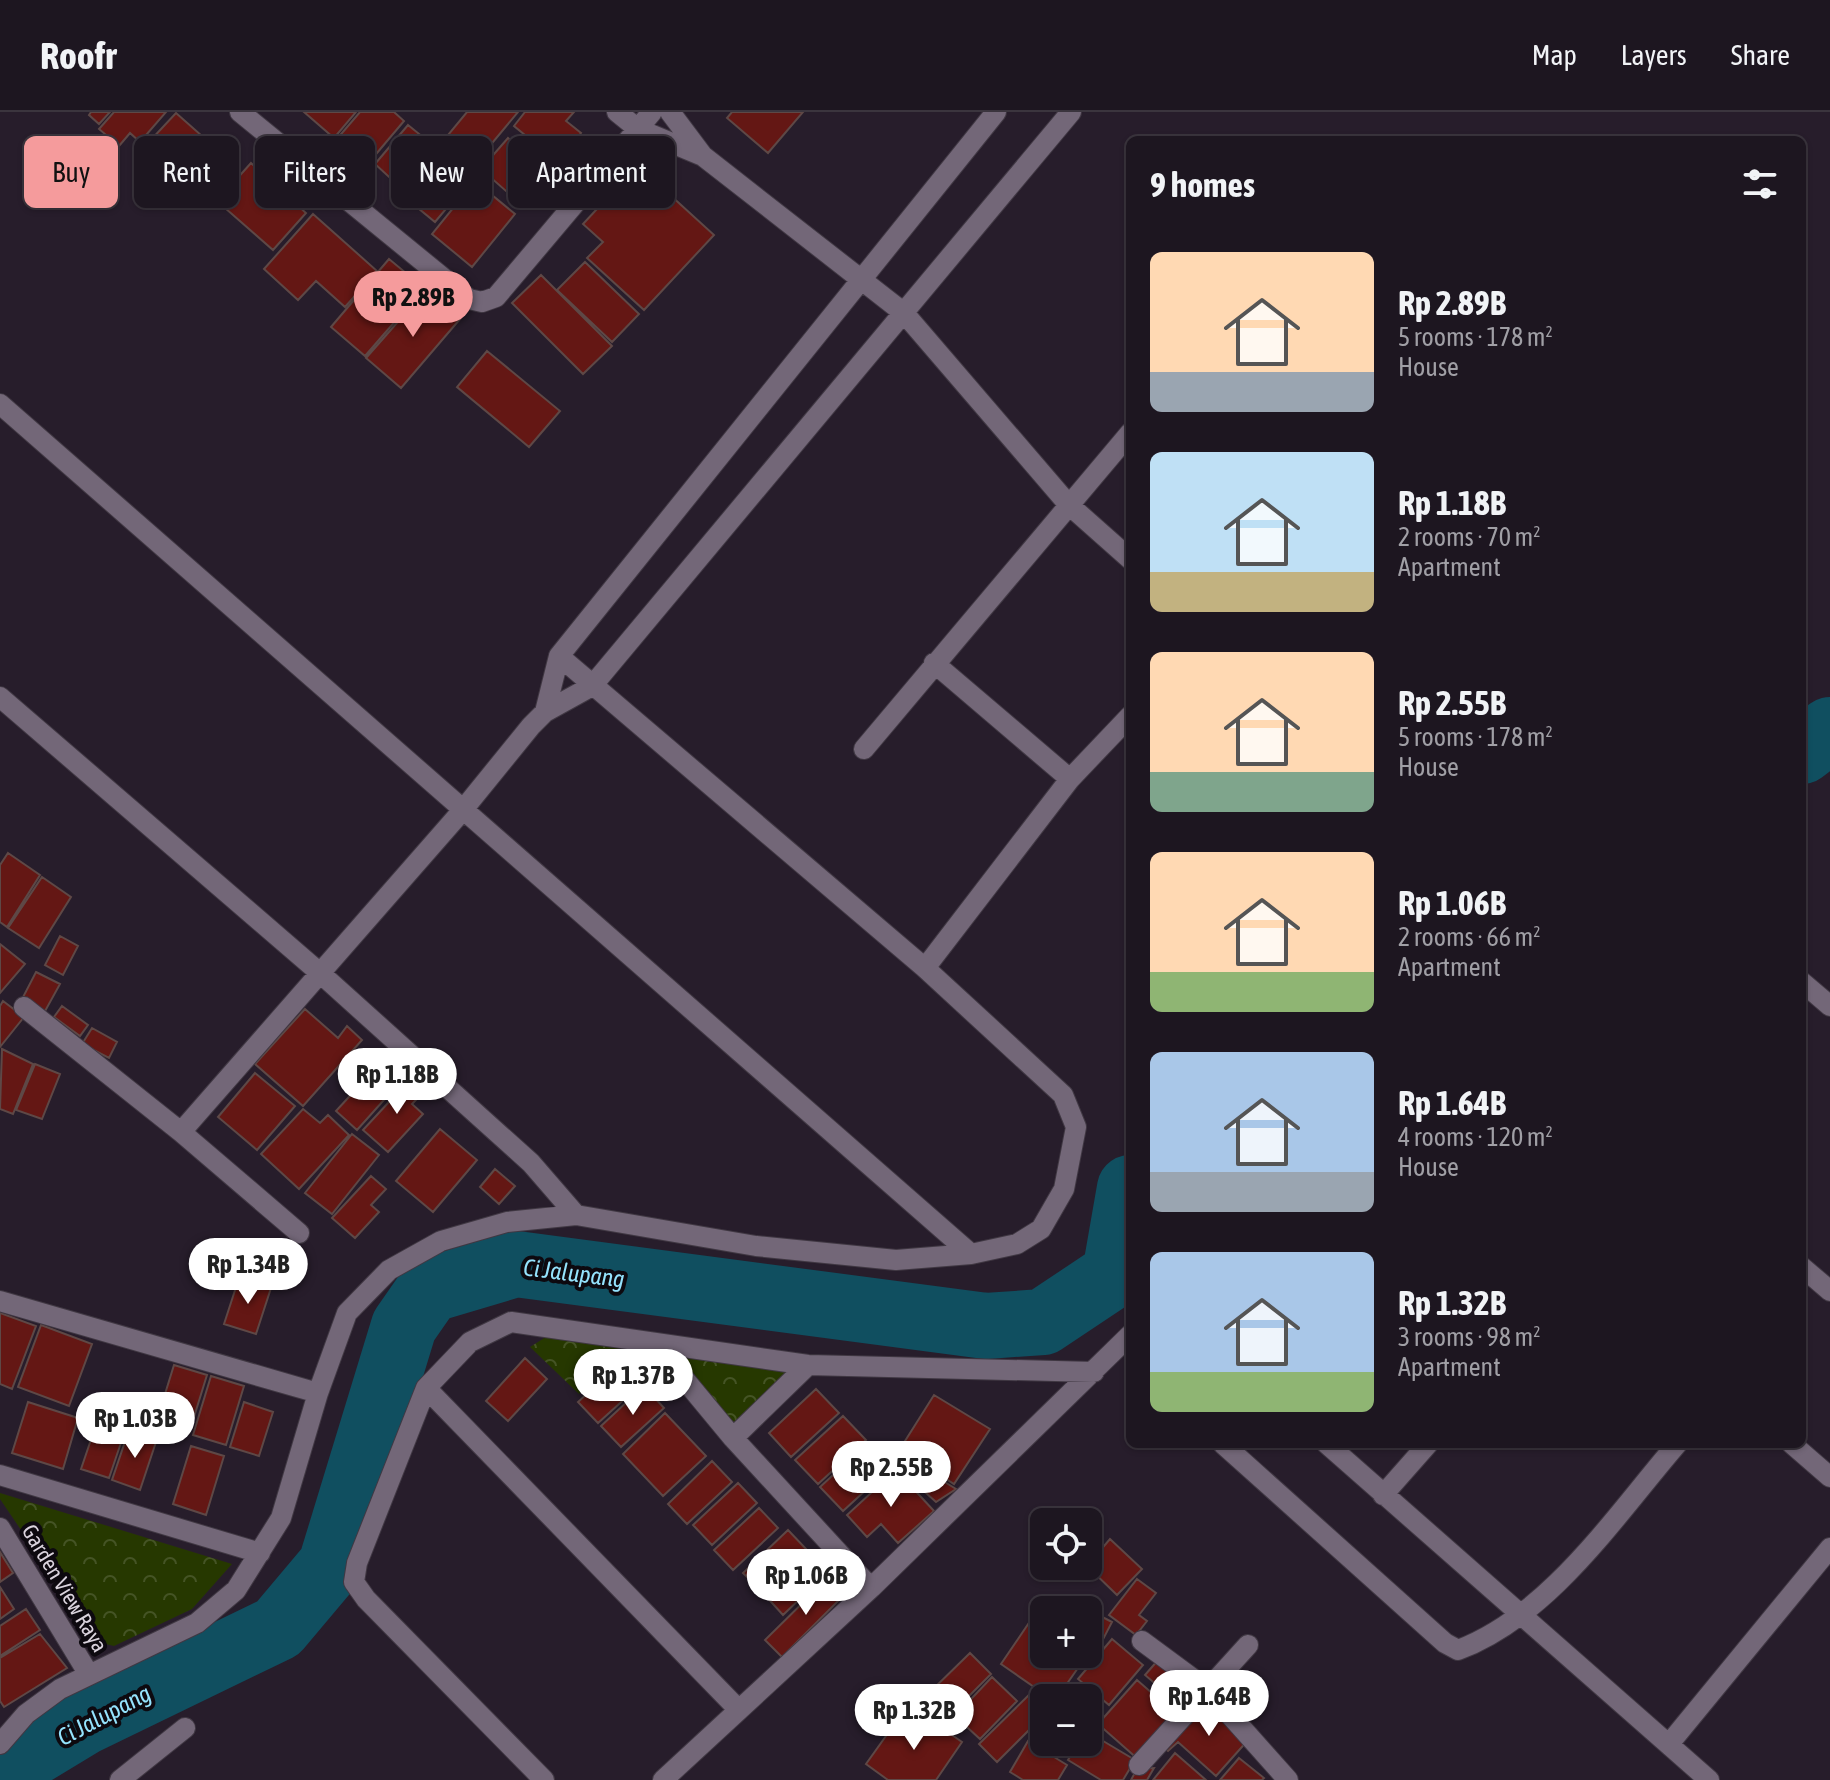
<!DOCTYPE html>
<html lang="en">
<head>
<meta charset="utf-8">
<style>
  :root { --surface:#1d1620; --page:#2a232d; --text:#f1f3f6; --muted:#a09fa5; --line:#3b353e; --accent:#f59b9c }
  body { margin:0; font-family:"Asap Condensed",sans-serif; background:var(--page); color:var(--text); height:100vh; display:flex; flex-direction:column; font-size:30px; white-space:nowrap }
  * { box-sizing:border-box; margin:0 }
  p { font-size:26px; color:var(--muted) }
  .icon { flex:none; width:44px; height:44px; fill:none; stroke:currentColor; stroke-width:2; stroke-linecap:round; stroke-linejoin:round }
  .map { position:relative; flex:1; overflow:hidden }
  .sheet { position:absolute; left:1126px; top:24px; width:680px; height:1312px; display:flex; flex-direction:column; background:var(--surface); border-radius:12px; box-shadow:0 2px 6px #0004,0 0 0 2px var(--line) }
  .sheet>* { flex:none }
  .guide { position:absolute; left:24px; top:24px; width:760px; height:72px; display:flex; gap:16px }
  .fabs { position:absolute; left:1030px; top:1396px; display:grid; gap:16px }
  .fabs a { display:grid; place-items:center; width:72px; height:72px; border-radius:12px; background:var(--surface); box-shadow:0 2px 6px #0004,0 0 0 2px var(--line); font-size:40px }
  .price { position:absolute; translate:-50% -68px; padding:0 18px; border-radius:28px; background:#fff; color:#222; font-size:26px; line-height:52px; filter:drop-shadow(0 2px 4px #0008) }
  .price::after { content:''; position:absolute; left:50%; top:48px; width:24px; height:18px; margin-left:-12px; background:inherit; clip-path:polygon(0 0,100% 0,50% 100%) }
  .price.current { background:var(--accent); color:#111 }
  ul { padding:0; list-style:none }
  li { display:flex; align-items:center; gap:24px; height:200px; padding:0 24px }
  li span { display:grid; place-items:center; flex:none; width:224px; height:160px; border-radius:12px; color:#555 }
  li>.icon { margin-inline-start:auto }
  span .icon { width:96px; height:96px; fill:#fffc; stroke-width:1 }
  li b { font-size:34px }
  h2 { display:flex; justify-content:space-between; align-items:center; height:96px; padding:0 24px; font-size:34px }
  .chip { padding:0 28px; border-radius:12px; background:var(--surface); box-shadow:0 2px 6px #0004,0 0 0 2px var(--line); font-size:28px; line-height:72px }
  .chip.current { background:var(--accent); color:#111 }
  header { display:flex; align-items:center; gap:48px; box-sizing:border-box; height:112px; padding:0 40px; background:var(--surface); border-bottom:2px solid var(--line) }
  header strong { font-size:38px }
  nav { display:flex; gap:44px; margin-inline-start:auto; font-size:28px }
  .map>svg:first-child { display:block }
</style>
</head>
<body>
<header>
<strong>Roofr</strong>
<nav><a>Map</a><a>Layers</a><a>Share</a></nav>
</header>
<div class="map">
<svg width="1830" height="1668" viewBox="0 0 1830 1668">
  <defs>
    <pattern id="park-crowns" width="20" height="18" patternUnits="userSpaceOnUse" patternTransform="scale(2)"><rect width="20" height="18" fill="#263800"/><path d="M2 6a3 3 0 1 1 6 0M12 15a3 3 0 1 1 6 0" fill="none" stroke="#455425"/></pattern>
  </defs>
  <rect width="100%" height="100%" fill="#271d2b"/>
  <path fill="url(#park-crowns)" d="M549 1223 628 1236 579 1282 530 1235Z
    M672 1243 796 1257 734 1316Z
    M0 1381 232 1452 192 1497 114 1534 97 1530 0 1387Z"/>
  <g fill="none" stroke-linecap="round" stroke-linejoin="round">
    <path stroke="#104f60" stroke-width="66" d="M1802 639 1830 618
      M8 1668 18 1650 84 1610 278 1516 331 1453 404 1214 429 1178 516 1152 986 1214 1043 1210 1115 1162 1130 1076"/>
  </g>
  <path fill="#641714" stroke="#5e4846" stroke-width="2" d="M91 0H110L99 12 89 3Z
    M114 0H166L140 30 130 21 119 34 99 17Z
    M304 0H356L334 26Z
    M360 0H394L404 9 366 54 336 28Z
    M467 0H518L473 54 443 29Z
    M525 0H574L566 9 581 21 558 50 514 14Z
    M732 0H803L768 41 727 6Z
    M176 1 237 55 202 94 184 78 177 86 148 60 163 45 148 31Z
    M408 13 434 34 399 74 375 52Z
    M508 26 549 62 522 93 481 57Z
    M438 38 472 66 435 110 401 82Z
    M251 51 306 101 273 138 217 89Z
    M624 68 644 87 658 72 714 123 644 198 587 146 603 130 583 112Z
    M475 69 515 102 472 155 432 122Z
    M313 102 377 159 345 195 316 169 298 188 264 157Z
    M389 147 424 176 365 244 331 215Z
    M585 150 639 202 612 230 557 178Z
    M541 163 612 234 583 262 512 191Z
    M426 178 460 207 401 276 366 246Z
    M487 239 560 299 529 335 457 275Z
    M8 741 40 763 7 815 0 810V753Z
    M42 765 71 785 39 836 8 816Z
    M60 824 78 834 63 863 45 853Z
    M0 832 25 852 0 881Z
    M36 860 60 872 44 901 21 889Z
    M3 889 24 905 0 935V894Z
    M62 894 88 913 80 924 54 905Z
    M305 897 338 926 347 914 362 928 303 994 255 952Z
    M92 916 117 930 109 946 82 932Z
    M2 937 33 952 13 1002 0 997Z
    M35 952 60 962 42 1007 16 998Z
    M372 960 392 979 357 1018 336 999Z
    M255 961 295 994 257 1038 218 1005Z
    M414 963 428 975 412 992 423 1002 388 1040 363 1018Z
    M303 997 320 1011 328 1003 349 1023 299 1077 261 1042Z
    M440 1017 477 1048 433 1100 396 1069Z
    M352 1022 379 1043 332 1102 305 1081Z
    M495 1057 515 1074 499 1092 480 1075Z
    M371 1064 386 1077 371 1093 379 1100 355 1126 332 1106Z
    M239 1166 271 1176 256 1222 224 1212Z
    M0 1201 36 1214 12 1277 0 1272Z
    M41 1213 92 1232 69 1294 18 1275Z
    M525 1246 547 1267 508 1309 486 1289Z
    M622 1250 641 1272 598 1311 578 1290Z
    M174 1253 207 1263 189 1321 156 1311Z
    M211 1264 244 1274 226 1333 193 1323Z
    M644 1274 664 1296 621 1335 601 1314Z
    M816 1277 839 1301 791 1345 769 1321Z
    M934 1283 990 1317 954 1372 900 1337Z
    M28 1290 78 1306 63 1357 12 1341Z
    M244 1290 273 1300 259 1344 230 1335Z
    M665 1301 706 1344 663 1384 623 1342Z
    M843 1304 866 1328 818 1372 795 1348Z
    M98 1307 126 1316 109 1366 81 1357Z
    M129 1318 157 1327 140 1378 112 1368Z
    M868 1331 891 1355 843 1399 820 1375Z
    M191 1334 224 1344 206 1403 173 1392Z
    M712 1349 732 1370 687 1412 668 1392Z
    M912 1350 956 1377 936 1390 904 1361Z
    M896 1358 934 1399 898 1431 881 1412 867 1425 847 1403Z
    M738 1371 757 1391 712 1433 693 1413Z
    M759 1396 778 1416 733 1458 714 1438Z
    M788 1418 807 1438 762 1480 743 1461Z
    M1110 1427 1142 1457 1117 1483 1087 1454Z
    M0 1440 13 1461 0 1470Z
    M809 1440 828 1460 783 1503 764 1482Z
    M830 1464 846 1481 782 1545 765 1528Z
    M1137 1467 1156 1481 1139 1503 1147 1509 1136 1523 1109 1503Z
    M0 1475 14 1497 0 1507Z
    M1085 1496 1112 1510 1097 1539 1088 1534Z
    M26 1497 40 1518 0 1544V1514Z
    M1037 1499 1044 1504V1542H1065L1080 1553 1057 1586H1050L1001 1552Z
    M40 1522 67 1556 4 1595 0 1589V1546Z
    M1112 1527 1143 1553 1109 1593 1078 1567Z
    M970 1541 991 1562 950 1603 929 1581Z
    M1159 1547 1194 1578 1180 1593 1145 1563Z
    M992 1565 1017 1589 980 1627 955 1604Z
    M1137 1568 1177 1603 1139 1648 1098 1612Z
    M1032 1580 1044 1592V1603L997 1650 979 1632Z
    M1204 1587 1249 1627 1216 1664 1178 1630 1168 1639 1162 1634Z
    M923 1603 962 1630 936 1668H888L866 1652 896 1610 910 1621Z
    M1088 1620 1135 1648 1123 1668H1101L1068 1648 1079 1630H1088Z
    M1028 1629 1067 1653 1058 1668H1023L1010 1660Z
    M1046 1630H1071L1066 1640Z
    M1175 1641 1206 1668H1153Z
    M1239 1646 1264 1666 1262 1668H1220Z
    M1154 1656 1147 1668H1131L1137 1657Z"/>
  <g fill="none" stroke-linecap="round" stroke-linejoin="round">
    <defs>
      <path id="street" d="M240 0 469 187 482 190 496 185 652 0
        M617 0 638 17 703 44 904 201 1068 392 1130 447
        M670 0 703 44
        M0 292 971 1142
        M934 551 1070 667
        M0 585 320 861 531 1051 576 1103
        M545 600 559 544 996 0
        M864 637 1130 321
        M925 856 1070 667 1130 604
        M1802 870 1830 894
        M24 895 181 1020 299 1121
        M181 1020 462 699 531 614 545 600 592 574 1071 0
        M1802 1155 1830 1179
        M0 1189 318 1281
        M656 1233 733 1326 871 1476
        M426 1276 738 1597
        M733 1326 808 1253
        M1223 1332 1445 1531 1458 1538C1549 1504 1615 1404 1677 1332
        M1327 1332 1709 1668
        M1792 1332 1830 1365
        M0 1363 260 1441
        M1383 1383 1428 1332
        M0 1416 88 1561
        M1142 1529 1207 1577 1288 1668
        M0 1632 26 1602 60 1577 197 1511 236 1478 281 1406 318 1281 347 1201 389 1158 441 1129 507 1110 576 1103 756 1134 896 1148 971 1142 1017 1132 1041 1117 1064 1077 1076 1015 1063 983 925 856 559 544
        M1669 1632 1830 1436
        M1139 1653 1248 1533
        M120 1668 185 1616
        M544 1668 366 1487 354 1470 357 1451 426 1276 470 1230 511 1210 808 1253 1094 1260
        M663 1668 871 1476 1130 1223"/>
    </defs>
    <use href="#street" stroke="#403843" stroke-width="22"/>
    <use href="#street" stroke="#736778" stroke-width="20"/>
  </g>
  <g text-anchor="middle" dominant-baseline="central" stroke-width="8" stroke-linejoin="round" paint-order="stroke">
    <g font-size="22" fill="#dad3dd" stroke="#0d090f">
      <text transform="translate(65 1476) rotate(59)">Garden View Raya</text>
    </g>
    <g font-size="24" font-style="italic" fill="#95e3fd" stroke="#0d090f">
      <text transform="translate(574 1161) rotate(7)">Ci Jalupang</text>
      <text transform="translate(104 1603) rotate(-28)">Ci Jalupang</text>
    </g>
  </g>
</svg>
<div class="fabs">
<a><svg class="icon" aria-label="locate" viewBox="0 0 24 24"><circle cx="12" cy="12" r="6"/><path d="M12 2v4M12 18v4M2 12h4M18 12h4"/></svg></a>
<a>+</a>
<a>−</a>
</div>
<b class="price current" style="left:413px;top:227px">Rp 2.89B</b>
<b class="price" style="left:397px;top:1004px">Rp 1.18B</b>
<b class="price" style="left:248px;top:1194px">Rp 1.34B</b>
<b class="price" style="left:633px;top:1305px">Rp 1.37B</b>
<b class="price" style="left:135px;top:1348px">Rp 1.03B</b>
<b class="price" style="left:891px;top:1397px">Rp 2.55B</b>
<b class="price" style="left:806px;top:1505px">Rp 1.06B</b>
<b class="price" style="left:1209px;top:1626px">Rp 1.64B</b>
<b class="price" style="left:914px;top:1640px">Rp 1.32B</b>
<div class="guide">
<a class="chip current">Buy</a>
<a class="chip">Rent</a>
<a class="chip">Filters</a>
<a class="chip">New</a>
<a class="chip">Apartment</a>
</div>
<section class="sheet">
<h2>9 homes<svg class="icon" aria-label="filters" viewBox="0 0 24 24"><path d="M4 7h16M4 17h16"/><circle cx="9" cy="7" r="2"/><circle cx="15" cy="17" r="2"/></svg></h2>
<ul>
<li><span style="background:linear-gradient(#ffd9b3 75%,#9aa5b1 0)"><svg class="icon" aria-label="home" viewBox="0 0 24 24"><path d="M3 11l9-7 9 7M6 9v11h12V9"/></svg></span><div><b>Rp 2.89B</b><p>5 rooms · 178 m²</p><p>House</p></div></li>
<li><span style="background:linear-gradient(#bfe0f5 75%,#c2b280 0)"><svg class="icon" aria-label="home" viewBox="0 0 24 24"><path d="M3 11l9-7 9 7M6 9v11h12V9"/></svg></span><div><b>Rp 1.18B</b><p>2 rooms · 70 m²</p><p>Apartment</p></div></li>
<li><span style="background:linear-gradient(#ffd9b3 75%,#7fa58c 0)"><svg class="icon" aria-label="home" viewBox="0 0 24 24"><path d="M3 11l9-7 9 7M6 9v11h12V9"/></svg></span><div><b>Rp 2.55B</b><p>5 rooms · 178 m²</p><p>House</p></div></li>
<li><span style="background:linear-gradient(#ffd9b3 75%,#8fb573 0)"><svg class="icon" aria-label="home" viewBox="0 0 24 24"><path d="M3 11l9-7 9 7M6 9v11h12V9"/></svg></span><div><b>Rp 1.06B</b><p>2 rooms · 66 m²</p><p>Apartment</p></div></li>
<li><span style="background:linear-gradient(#a9c7e8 75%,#9aa5b1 0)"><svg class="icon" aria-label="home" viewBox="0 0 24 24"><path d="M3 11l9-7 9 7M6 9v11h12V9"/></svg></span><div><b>Rp 1.64B</b><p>4 rooms · 120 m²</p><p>House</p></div></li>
<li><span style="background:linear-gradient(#a9c7e8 75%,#8fb573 0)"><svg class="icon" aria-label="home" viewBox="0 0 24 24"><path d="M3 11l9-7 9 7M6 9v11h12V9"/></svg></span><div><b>Rp 1.32B</b><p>3 rooms · 98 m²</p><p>Apartment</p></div></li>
</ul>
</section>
</div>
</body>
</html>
